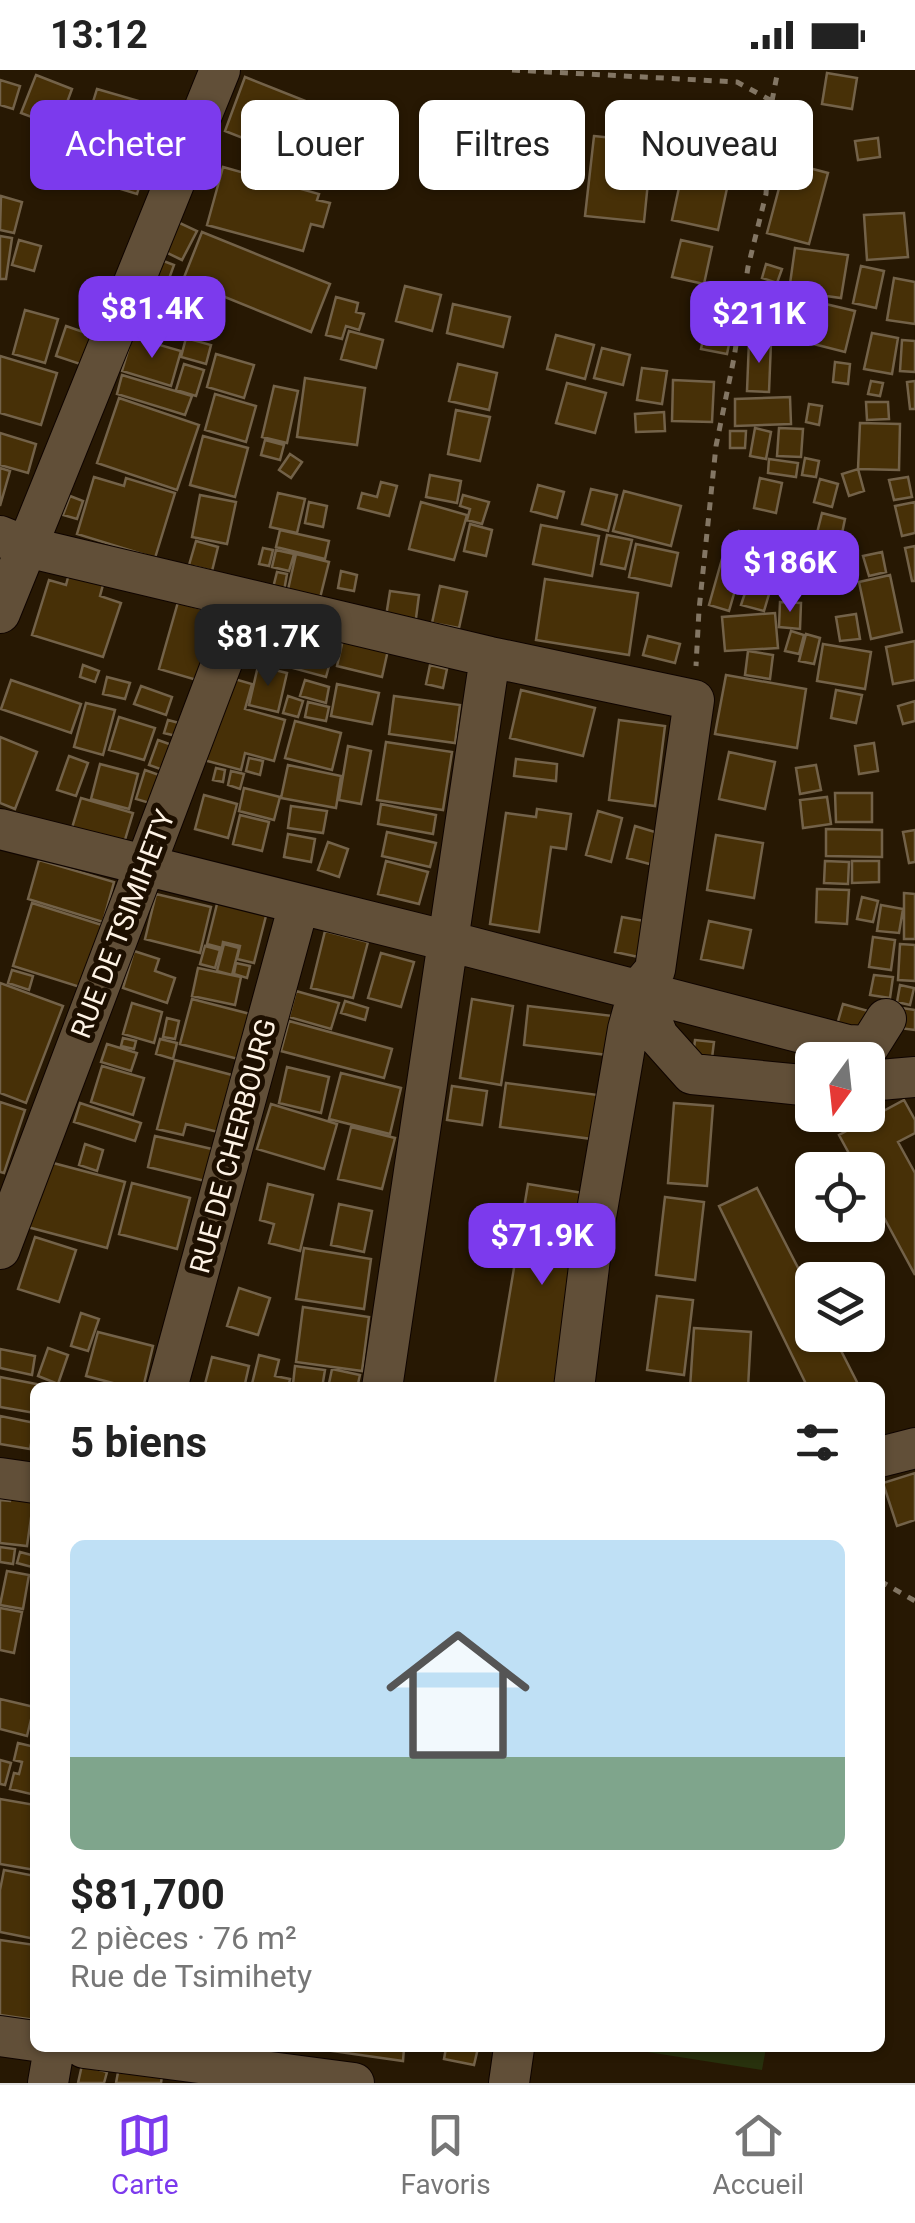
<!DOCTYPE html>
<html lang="fr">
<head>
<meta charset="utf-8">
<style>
  :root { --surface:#fff; --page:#f2f2f2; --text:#222; --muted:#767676; --line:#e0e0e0; --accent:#7c3aed }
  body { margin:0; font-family:Roboto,sans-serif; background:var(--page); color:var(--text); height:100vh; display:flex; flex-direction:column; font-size:38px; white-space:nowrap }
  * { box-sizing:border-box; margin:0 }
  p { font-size:32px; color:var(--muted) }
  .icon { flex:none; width:55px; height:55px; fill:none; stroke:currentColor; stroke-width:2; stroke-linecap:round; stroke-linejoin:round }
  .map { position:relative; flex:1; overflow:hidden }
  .side { position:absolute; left:30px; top:1312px; width:855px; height:670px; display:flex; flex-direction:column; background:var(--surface); border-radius:15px; box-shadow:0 2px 8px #0004 }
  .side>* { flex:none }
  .banner { position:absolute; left:30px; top:30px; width:855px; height:90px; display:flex; gap:20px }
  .needle { width:65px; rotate:195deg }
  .tools { position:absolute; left:795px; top:972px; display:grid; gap:20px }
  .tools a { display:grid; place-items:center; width:90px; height:90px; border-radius:15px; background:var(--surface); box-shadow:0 2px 8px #0004; font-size:50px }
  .price { position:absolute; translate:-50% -85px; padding:0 22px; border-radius:20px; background:var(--accent); color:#fff; font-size:32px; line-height:65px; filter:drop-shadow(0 2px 5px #0008) }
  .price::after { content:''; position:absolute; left:50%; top:60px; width:30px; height:22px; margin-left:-15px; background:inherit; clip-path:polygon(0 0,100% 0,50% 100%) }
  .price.selected { background:#222; color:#fff }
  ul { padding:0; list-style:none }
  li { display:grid; align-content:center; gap:20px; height:530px; padding:0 40px }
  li+li { border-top:2px solid var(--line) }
  li span { display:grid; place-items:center; height:310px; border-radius:15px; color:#555 }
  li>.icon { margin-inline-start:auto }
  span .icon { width:180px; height:180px; fill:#fffc; stroke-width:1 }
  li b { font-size:42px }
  h2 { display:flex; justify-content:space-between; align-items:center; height:120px; padding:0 40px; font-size:42px }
  .tag { padding:0 35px; border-radius:15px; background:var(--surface); box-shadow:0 2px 8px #0004; font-size:35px; line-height:90px }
  .tag.selected { background:var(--accent); color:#fff }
  .status { display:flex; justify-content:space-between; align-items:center; height:70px; padding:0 50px; background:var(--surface); direction:ltr }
  .status svg { height:28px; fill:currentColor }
  .menu { display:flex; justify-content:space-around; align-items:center; height:140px; border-top:2px solid var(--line); background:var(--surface); font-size:28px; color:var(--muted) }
  .menu a { display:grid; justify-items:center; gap:5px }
  .menu .selected { color:var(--accent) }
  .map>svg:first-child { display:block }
</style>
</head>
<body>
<div class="status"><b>13:12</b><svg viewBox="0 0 49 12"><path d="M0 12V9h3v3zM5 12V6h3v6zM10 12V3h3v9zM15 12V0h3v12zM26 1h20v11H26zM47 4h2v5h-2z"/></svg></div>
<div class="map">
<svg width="915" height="2013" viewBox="0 0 915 2013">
  <rect width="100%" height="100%" fill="#271803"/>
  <path fill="#28310d" d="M622 1978H766L762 2000Z"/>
  <path fill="#473007" stroke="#736249" stroke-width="2.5" d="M827 3 857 8 852 39 822 34Z
    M36 5 72 19 58 57 21 43Z
    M245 7 318 36 297 89 225 61Z
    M0 10 20 16 13 39 0 35Z
    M97 19 163 38 137 124 71 104 78 82 56 76 66 42 88 48Z
    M594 66 652 72 644 152 585 146Z
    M878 68 880 87 858 90 855 71Z
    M786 92 828 103 809 174 767 163Z
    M223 97 319 124 317 130 330 133 323 157 311 154 303 181 207 155Z
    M683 99 729 109 718 160 672 150Z
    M1 126 22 132 14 163 0 160Z
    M904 143 908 187 867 190 864 145Z
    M169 148 197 161 182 190 155 177Z
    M202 162 330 214 311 262 183 210Z
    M0 166 12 168 6 209H0Z
    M19 170 41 176 34 201 12 195Z
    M681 170 712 177 704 214 672 207Z
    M795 178 848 185 841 228 789 221Z
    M153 187 174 195 166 217 145 210Z
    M766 194 782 199 777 213 762 208Z
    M861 196 884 201 876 238 853 233Z
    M894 208 915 212V254L887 250Z
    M756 214 789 221 780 265 747 259Z
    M147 215 200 237 191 257 138 235Z
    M405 216 441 225 432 261 396 251Z
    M336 227 358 233 356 242 364 244 359 260 346 256 342 269 326 265Z
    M796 227 855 241 845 282 786 267Z
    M453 234 510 247 503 277 447 263Z
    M25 240 58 249 45 293 13 284Z
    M708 245 734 250 727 284 701 279Z
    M66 256 92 265 83 295 56 286Z
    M349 261 383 270 376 298 341 289Z
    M872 263 898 268 892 304 864 299Z
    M556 265 594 275 585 309 547 299Z
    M132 267 181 281 171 316 122 301Z
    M186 268 211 275 206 294 181 287Z
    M902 270 915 271V302L900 301Z
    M749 271 771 272 769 322 747 321Z
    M602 278 630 285 623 315 594 308Z
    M216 284 254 295 244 328 207 317Z
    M0 286 57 303 41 355 0 343Z
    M835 292 850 294 848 314 833 312Z
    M184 294 204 300 196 326 176 320Z
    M458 294 497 303 489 340 449 331Z
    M642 298 667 301 662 334 637 330Z
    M122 305 192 326 185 345 117 324Z
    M305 308 365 318 357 375 297 367Z
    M673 310 714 312 712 352 672 351Z
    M871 311 883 313 880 326 868 324Z
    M915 311V339H910L907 312Z
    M567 313 606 323 595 363 556 353Z
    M274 316 298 321 287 373 262 367Z
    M215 324 256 336 246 372 205 360Z
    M790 327 791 354 735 356V329Z
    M119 328 199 355 177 420 97 393Z
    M866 332H888L889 349 867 350Z
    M809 334 822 336 819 355 806 352Z
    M456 340 490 347 480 391 448 384Z
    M664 342 665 361 636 362 635 344Z
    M860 353 900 354 899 400 858 399Z
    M755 358 771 362 766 389 750 386Z
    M779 358 803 359 801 387 777 386Z
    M730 361H746L745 378H730Z
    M0 363 36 374 28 403 0 395Z
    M203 366 248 378 235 427 190 415Z
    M265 370 284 375 280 390 261 385Z
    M290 384 302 392 291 408 279 400Z
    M805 388 819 391 816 407 802 405Z
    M769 389 798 393 796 407 768 403Z
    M0 398 10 401 0 436Z
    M858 399 864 421 849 426 842 404Z
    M430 405 461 411 457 433 426 427Z
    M94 407 124 416 126 408 175 423 155 488 77 464Z
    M908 407 912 427 894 430 889 410Z
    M760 408 782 413 776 443 754 438Z
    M820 409 838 414 832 437 814 432Z
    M381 412 397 416 389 446 358 438 362 423 377 427Z
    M538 415 564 422 557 448 531 441Z
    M591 419 617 425 608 461 582 454Z
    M624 421 681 436 671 476 613 461Z
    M278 423 305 429 297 463 270 457Z
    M200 425 236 432 227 474 192 467Z
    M463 425 489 432 482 454 467 450 470 439 460 436Z
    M70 426 83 431 77 449 63 445Z
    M309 432 327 436 323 457 305 453Z
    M421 432 467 445 454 490 409 479Z
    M915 432V463L902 466 895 436Z
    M822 443 845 449 840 473 816 467Z
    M470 454 492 460 486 486 464 481Z
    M541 455 599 466 592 506 533 494Z
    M280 460 329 471 325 489 276 477Z
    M739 461 774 468 769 490 734 484Z
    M607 465 632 470 625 499 601 494Z
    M196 471 218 477 212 501 189 495Z
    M636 474 678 483 671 516 629 507Z
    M915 476V511H912L905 478Z
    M263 478 273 480 269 496 259 494Z
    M276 480 294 484 289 501 272 497Z
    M882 482 886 502 869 506 863 486Z
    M836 483 838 504 824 505 823 484Z
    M296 484 329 492 319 532 287 524Z
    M722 489 742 496 729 541 709 535Z
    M747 493 770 499 765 518 742 512Z
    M70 500 104 511 100 526 121 533 103 587 32 565 49 510 66 515Z
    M341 501 357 505 354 521 338 518Z
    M277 502 287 504 284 521 273 518Z
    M890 505 902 562 871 569 859 512Z
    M545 509 638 523 629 585 536 570Z
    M440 516 467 522 459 558 432 553Z
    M747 517 769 524 764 541 741 535Z
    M390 521 419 525 415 556 385 553Z
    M178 532 219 544 200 611 159 599Z
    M780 532 801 533 800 559 779 557Z
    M775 543 778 578 725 581 722 547Z
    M856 544 860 569 840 571 836 547Z
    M263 547 337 567 326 607 252 587Z
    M345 561 390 571 382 607 337 596Z
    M791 561 804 565 799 584 785 581Z
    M806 564 820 568 814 594 799 591Z
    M648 566 680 574 675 593 643 585Z
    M915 571V610L893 614 886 577Z
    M823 574 871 582 865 619 817 611Z
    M748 581 773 585 770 609 745 605Z
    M83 595 99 601 95 612 80 607Z
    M430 595 447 599 443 618 426 614Z
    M258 596 287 603 278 642 249 635Z
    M726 605 806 619 797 678 715 664Z
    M224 606 252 614 245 639 285 650 274 691 245 683 241 700 200 689Z
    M107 607 130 613 125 629 103 624Z
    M11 610 81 634 71 663 1 639Z
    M305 610 329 617 326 633 300 626Z
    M337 614 379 623 372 654 331 646Z
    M141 616 172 627 166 645 134 634Z
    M521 620 595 638 583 686 510 668Z
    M836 620 862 625 856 653 831 648Z
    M288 626 303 631 298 647 283 643Z
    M394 626 460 635 455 673 389 664Z
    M915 631V651L903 654 898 636Z
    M308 632 329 637 326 651 305 647Z
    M86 633 115 640 103 685 74 677Z
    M119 647 155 658 144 690 109 680Z
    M168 650 179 653 176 666 164 663Z
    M619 650 665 656 655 736 609 730Z
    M295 651 341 663 332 700 285 688Z
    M0 667 37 682 15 739 0 733Z
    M158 670 172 675 163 700 149 695Z
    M386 672 452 682 443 740 377 730Z
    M874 673 878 701 859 704 855 676Z
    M348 676 371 681 361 734 339 730Z
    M729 682 775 692 765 739 719 729Z
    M69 686 88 693 76 726 57 720Z
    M249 688 263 691 260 705 246 701Z
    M516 689 557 694 556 711 514 706Z
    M100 694 138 704 129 739 91 729Z
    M288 695 341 706 336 738 281 728Z
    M816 695 821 720 800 724 796 698Z
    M216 698 225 700 223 712 213 710Z
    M145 700 162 706 153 734 136 729Z
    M231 701 244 704 240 719 228 715Z
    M244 718 280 727 274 750 239 741Z
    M835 723H872V752H836Z
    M204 725 237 734 228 768 195 759Z
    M827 727 831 754 803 758 800 730Z
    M81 728 133 743 124 773 72 758Z
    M381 734 436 745 433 764 378 754Z
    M291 736 327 741 323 763 288 758Z
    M537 739 571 744 566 779 551 777 539 862 490 854 506 743 536 747Z
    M598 741 622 748 611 792 586 785Z
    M240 745 269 752 262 781 233 774Z
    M635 756 665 765 657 796 627 788Z
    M826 759 882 760V787L826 786Z
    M915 760V792L909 793 903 762Z
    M387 762 436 773 430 797 382 786Z
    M288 764 315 769 311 792 284 787Z
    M716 765 763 773 754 828 707 820Z
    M328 772 348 779 339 807 318 800Z
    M39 790 114 812 103 852 28 829Z
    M386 791 428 802 419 834 378 824Z
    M825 791 849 792 848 814 824 813Z
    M852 791H879V812L852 813Z
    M817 819 849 820 847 854 816 852Z
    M904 823 915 824V869H904Z
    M156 824 211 837 200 883 145 869Z
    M862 827 878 831 873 852 857 849Z
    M218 830 267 842 254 893 237 889 240 876 223 872 222 878 207 874Z
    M32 833 102 855 83 918 13 896Z
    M881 835 903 839 899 863 877 861Z
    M622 847 650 852 643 888 615 882Z
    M709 851 751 860 743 898 701 889Z
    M325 861 368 872 353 928 311 918Z
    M873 867 895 870 891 900 869 897Z
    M224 874 239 878 232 905 217 901Z
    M900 874 915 875V911L898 910Z
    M205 876 220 880 215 898 200 894Z
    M134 881 159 889 155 901 175 908 167 933 123 918Z
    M381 883 414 892 401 937 368 928Z
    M236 893 250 896 247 908 234 904Z
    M198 898 241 907 235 935 192 926Z
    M12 900 33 906 29 920 8 913Z
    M874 905 893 907 890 928 870 925Z
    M0 913 63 936 26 1033 0 1023Z
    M900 915 914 918 910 935 897 932Z
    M296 921 339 933 331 959 289 947Z
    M192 929 254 945 242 990 180 974Z
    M472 929 513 936 501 1015 460 1008Z
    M345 931 368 938 365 950 341 943Z
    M132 933 162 942 154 973 123 964Z
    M843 934 872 942 863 973 834 965Z
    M528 936 613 946 608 985 524 975Z
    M902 938 915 940V960L899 958Z
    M167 948 179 951 175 969 163 967Z
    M289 951 392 979 384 1008 281 981Z
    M123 968 136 971 134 979 121 976Z
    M160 969 177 973 173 989 156 984Z
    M695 970 714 972 712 988 693 986Z
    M107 974 137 983 131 1001 101 992Z
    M175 990 232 1005 218 1062 186 1054 183 1065 157 1059Z
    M102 996 144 1008 133 1045 91 1032Z
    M287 997 329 1007 321 1043 279 1033Z
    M341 1003 401 1018 390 1064 329 1049Z
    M506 1013 598 1025 592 1069 500 1057Z
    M452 1016 487 1021 482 1055 447 1050Z
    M904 1030 915 1050V1063L898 1072 915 1103V1205L868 1118V1100H858L839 1065Z
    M0 1032 25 1040 4 1103 0 1102Z
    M80 1033 141 1053 135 1071 74 1052Z
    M674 1033 713 1036 707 1116 668 1113Z
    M271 1034 337 1054 324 1099 257 1079Z
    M351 1057 395 1068 382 1119 338 1109Z
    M155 1066 212 1079 205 1111 148 1097Z
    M85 1074 103 1080 97 1101 79 1095Z
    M38 1089 125 1112 107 1178 20 1155Z
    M132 1113 190 1128 177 1179 119 1164Z
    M268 1114 313 1125 300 1181 269 1173 274 1154 260 1150Z
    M528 1114 589 1124 556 1318H494Z
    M757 1118 812 1225V1265H833L860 1318H808L719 1136Z
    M665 1127 704 1132 695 1210 656 1205Z
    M339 1134 372 1141 364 1182 331 1175Z
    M35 1167 76 1180 59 1232 18 1219Z
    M304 1178 371 1189 364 1239 296 1229Z
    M239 1218 270 1228 258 1265 227 1256Z
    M657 1226 693 1230 684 1305 647 1300Z
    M303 1237 369 1247 362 1301 296 1292Z
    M81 1243 99 1249 88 1281 71 1276Z
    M694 1258 751 1262 748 1318H690Z
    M98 1262 153 1276 143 1318H132L86 1306Z
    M48 1278 68 1285 58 1314 38 1306Z
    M0 1279 35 1286 32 1305 0 1298Z
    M259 1285 279 1290 275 1306 290 1309 288 1318H264L252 1314Z
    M212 1287 249 1296 244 1318H204Z
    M295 1296 325 1300 322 1318 293 1314Z
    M332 1299 360 1305 357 1318H328Z
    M0 1307 57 1318H35V1343L0 1337Z
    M0 1346 35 1353 30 1379 0 1374Z
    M915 1403V1450L897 1456 883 1413Z
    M11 1424 34 1427 27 1476 0 1473V1430L10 1431Z
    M0 1477 15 1479 13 1494 0 1492Z
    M20 1482 35 1486 32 1497 17 1493Z
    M7 1501 29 1505 23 1539 0 1535Z
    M0 1538 22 1542 14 1583 0 1580Z
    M0 1629 34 1637 27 1666 0 1659Z
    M18 1673 35 1677V1725L10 1719 14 1703 19 1704 22 1692 14 1690Z
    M0 1690 11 1693 5 1715 0 1714Z
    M0 1729 35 1735V1800L0 1794Z
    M4 1800 35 1806V1869L0 1862V1820Z
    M0 1870 35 1875V1950L0 1945Z
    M318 1978H404L403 1991 318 1979Z
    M446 1978H478L474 1995 444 1989Z
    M82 1995 107 2002 104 2013H78Z
    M119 1997 162 2006 161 2013H116Z"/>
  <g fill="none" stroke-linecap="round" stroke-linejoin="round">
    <defs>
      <path id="minor" d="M0 466 27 477 490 587 694 630 655 900 639 919 628 959 593 1164 574 1318
        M0 543 220 0
        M0 759 448 871 848 975 869 976 886 949
        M639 919 658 966 692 1004 812 1016
        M868 1011 915 1007
        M0 1179 246 529
        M167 1318 299 834
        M382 1318 490 587
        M880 1387 915 1378
        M0 1408 35 1413
        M0 1966 35 1971
        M84 1978 354 2013
        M48 2013 54 1978
        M509 2013 514 1978"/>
    </defs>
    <use href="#minor" stroke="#0f0400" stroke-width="42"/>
    <path stroke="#837664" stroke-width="5" stroke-dasharray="8 8" stroke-linecap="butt" d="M512 0 737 12 772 31 766 124 748 197 734 288 716 376 699 540 696 596
      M772 31 778 0
      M880 1511 915 1531"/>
    <use href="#minor" stroke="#614f38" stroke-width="40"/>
  </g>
  <g text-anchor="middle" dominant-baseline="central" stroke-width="10" stroke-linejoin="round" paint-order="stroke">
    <g font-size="28" fill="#fef3e5" stroke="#1d0f00">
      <text transform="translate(123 854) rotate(-69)">RUE DE TSIMIHETY</text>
      <text transform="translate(233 1076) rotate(-75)">RUE DE CHERBOURG</text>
    </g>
  </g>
</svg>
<div class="tools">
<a><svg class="needle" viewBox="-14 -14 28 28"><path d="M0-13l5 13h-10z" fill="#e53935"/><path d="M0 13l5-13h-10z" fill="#767676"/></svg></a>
<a><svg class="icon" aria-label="locate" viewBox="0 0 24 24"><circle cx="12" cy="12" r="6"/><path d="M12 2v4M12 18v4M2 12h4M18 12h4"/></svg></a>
<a><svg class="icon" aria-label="layers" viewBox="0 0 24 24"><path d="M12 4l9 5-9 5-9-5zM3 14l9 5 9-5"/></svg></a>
</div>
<b class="price" style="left:152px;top:291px">$81.4K</b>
<b class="price" style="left:759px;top:296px">$211K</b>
<b class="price" style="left:790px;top:545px">$186K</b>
<b class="price selected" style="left:268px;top:619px">$81.7K</b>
<b class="price" style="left:542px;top:1218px">$71.9K</b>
<div class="banner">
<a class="tag selected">Acheter</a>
<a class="tag">Louer</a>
<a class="tag">Filtres</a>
<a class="tag">Nouveau</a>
</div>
<section class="side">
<h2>5 biens<svg class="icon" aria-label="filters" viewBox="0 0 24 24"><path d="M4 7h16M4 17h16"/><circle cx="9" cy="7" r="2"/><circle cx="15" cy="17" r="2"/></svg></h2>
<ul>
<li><span style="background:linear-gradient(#bfe0f5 70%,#7fa58c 0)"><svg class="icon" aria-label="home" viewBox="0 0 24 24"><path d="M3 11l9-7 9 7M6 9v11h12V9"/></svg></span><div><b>$81,700</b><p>2 pièces · 76 m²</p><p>Rue de Tsimihety</p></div></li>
</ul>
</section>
</div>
<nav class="menu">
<a class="selected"><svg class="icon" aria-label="map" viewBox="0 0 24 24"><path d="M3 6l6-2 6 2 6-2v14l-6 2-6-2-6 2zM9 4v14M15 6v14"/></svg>Carte</a>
<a><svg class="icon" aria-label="saved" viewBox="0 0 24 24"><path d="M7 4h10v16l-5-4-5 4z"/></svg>Favoris</a>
<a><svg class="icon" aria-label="home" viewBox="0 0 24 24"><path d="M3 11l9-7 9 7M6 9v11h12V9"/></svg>Accueil</a>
</nav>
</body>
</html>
